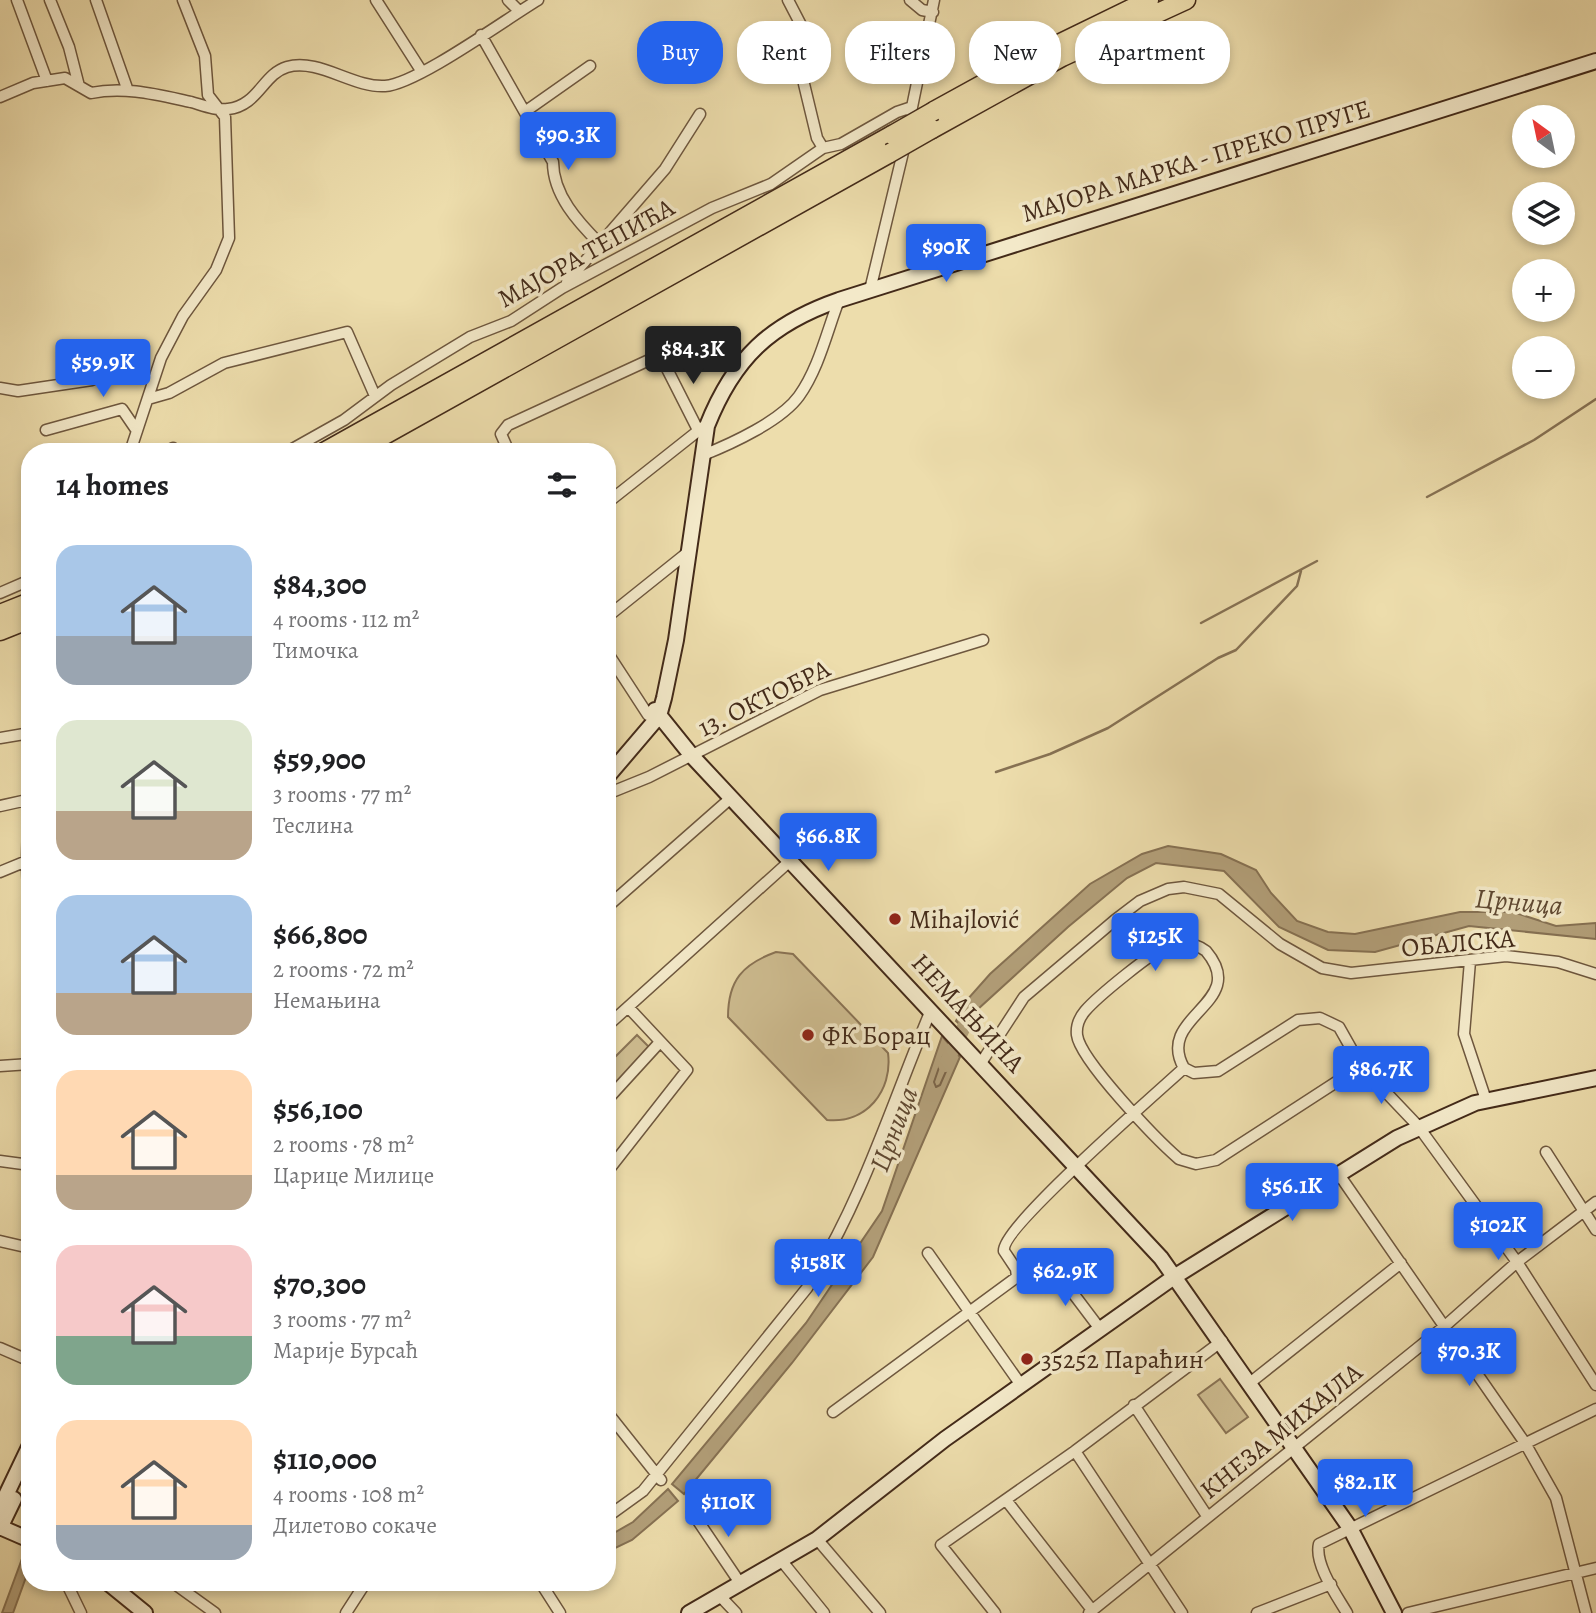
<!DOCTYPE html>
<html lang="en">
<head>
<meta charset="utf-8">
<style>
  :root { --surface:#fff; --page:#f2f2f2; --text:#202124; --muted:#757577; --accent:#2563eb }
  body { margin:0; font-family:Alegreya,serif; background:var(--page); color:var(--text); height:100vh; display:flex; flex-direction:column; font-size:26px; white-space:nowrap }
  * { box-sizing:border-box; margin:0 }
  p { font-size:23px; color:var(--muted) }
  .icon { flex:none; width:38px; height:38px; fill:none; stroke:currentColor; stroke-width:2; stroke-linecap:round; stroke-linejoin:round }
  .map { position:relative; flex:1; overflow:hidden }
  .sheet { position:absolute; left:21px; top:443px; width:595px; height:1148px; display:flex; flex-direction:column; background:var(--surface); border-radius:28px; box-shadow:0 4px 10px #0003 }
  .sheet>* { flex:none }
  .hud { position:absolute; left:637px; top:21px; width:665px; height:63px; display:flex; gap:14px }
  .needle { width:46px; rotate:327deg }
  .fabs { position:absolute; left:1512px; top:105px; display:grid; gap:14px }
  .fabs a { display:grid; place-items:center; width:63px; height:63px; border-radius:50%; background:var(--surface); box-shadow:0 4px 10px #0003; font-size:35px }
  .price { position:absolute; translate:-50% -60px; padding:0 16px; border-radius:7px; background:var(--accent); color:#fff; font-size:23px; line-height:46px; filter:drop-shadow(0 2px 4px #0008) }
  .price::after { content:''; position:absolute; left:50%; top:42px; width:21px; height:16px; margin-left:-10px; background:inherit; clip-path:polygon(0 0,100% 0,50% 100%) }
  .price.current { background:#222; color:#fff }
  ul { padding:0; list-style:none }
  li { display:flex; align-items:center; gap:21px; height:175px; padding:0 35px }
  li span { display:grid; place-items:center; flex:none; width:196px; height:140px; border-radius:21px; color:#555 }
  li>.icon { margin-inline-start:auto }
  span .icon { width:84px; height:84px; fill:#fffc; stroke-width:1 }
  li b { font-size:30px }
  h2 { display:flex; justify-content:space-between; align-items:center; height:84px; padding:0 35px; font-size:30px }
  .pill { padding:0 24px; border-radius:28px; background:var(--surface); box-shadow:0 4px 10px #0003; font-size:24px; line-height:63px }
  .pill.current { background:var(--accent); color:#fff }
  .map>svg:first-child { display:block }
</style>
</head>
<body>
<div class="map">
<svg width="1596" height="1613" viewBox="0 0 1596 1613">
  <rect width="100%" height="100%" fill="#edddac"/>
  <filter id="stains"><feTurbulence type="fractalNoise" baseFrequency=".00286" numOctaves="4"/><feColorMatrix values="0 0 0 0 .2 0 0 0 0 .09 0 0 0 0 .02 0 0 0 .5 -.17"/></filter>
  <radialGradient id="worn" r=".72"><stop offset=".6" stop-color="#630" stop-opacity="0"/><stop offset="1" stop-color="#630" stop-opacity=".3"/></radialGradient>
  <path fill="#d0bf93" stroke="#8a7456" stroke-width="2" d="M776 952 793 954 888 1053C893 1091 866 1124 827 1120L728 1017C728 980 743 964 776 952Z
    M637 1035 650 1048 607 1095V1065Z
    M1220 1379 1248 1417 1226 1433 1198 1395Z"/>
  <path fill="#b3a07a" stroke="#867153" stroke-width="2" d="M1168 846 1221 854 1256 870 1271 893 1297 921 1328 932 1355 934 1460 912H1513L1556 926 1596 923V939L1469 926 1375 952 1328 950 1279 927 1224 871 1156 863 1127 878 1068 927 977 1010 966 1030 956 1021 966 1001 990 974 1090 884 1142 854Z
    M942 1036 960 1057 873 1257 792 1363 684 1494 672 1484 806 1323 882 1211Z
    M668 1489 678 1501 632 1540 607 1552V1537L633 1522Z
    M30 1537V1566L13 1613H2Z"/>
  <g fill="none" stroke-linecap="round" stroke-linejoin="round">
    <path stroke="#7b654a" stroke-width="2" d="M948 1054 951 1060 940 1085 936 1087 934 1082 943 1056Z"/>
    <path stroke="#867153" stroke-width="2.5" d="M1427 497 1534 440 1596 399
      M1201 623 1317 561
      M996 772 1050 754 1108 728 1218 658 1236 650 1297 586 1301 571"/>
    <path stroke="#b3a07a" stroke-width="14" d="M945 1065 972 1011"/>
    <defs>
      <path id="street" d="M17 0 47 81
        M50 0 69 47 79 86
        M96 0 128 91
        M376 0 422 72
        M508 0 519 11
        M788 0 801 25 804 84 817 138 823 148
        M910 0 922 10 933 12
        M481 35 553 162C553 195 578 222 600 244
        M0 97 33 83 65 78 91 93C125 86 158 95 191 102 202 105 216 111 228 109 258 106 263 74 287 67 319 58 353 88 385 86 417 84 506 19 538 0
        M526 111 590 66
        M911 112 934 0
        M567 282 665 169 700 114
        M870 290 905 144
        M0 388 18 391 92 380
        M148 399 169 393 224 363 347 332 375 396
        M46 430 122 409 137 431
        M130 452 161 358 183 316 216 270 229 238 225 117 208 95 205 56 183 0
        M165 452 173 448
        M287 452 344 420 391 385 470 337 511 321 562 288 712 208 771 184 823 148 841 144 897 112 912 107
        M509 452 501 434 508 425 660 355 698 430
        M703 455C731 444 781 421 799 396 819 368 827 331 839 300
        M607 503 703 427
        M0 593 30 580
        M607 617 687 553
        M607 652 648 715
        M0 738 30 733
        M30 744 27 862 30 968
        M607 794 649 777 820 690 983 640
        M0 806 27 800
        M0 872 29 860
        M607 907 732 797
        M1470 961 1464 1034 1486 1100
        M607 1026 791 860
        M981 1063 1024 997 1115 920 1140 901 1168 889 1184 887 1219 894 1280 944 1322 968 1351 973 1506 956 1558 962 1596 974
        M0 1066 30 1064
        M1184 1068C1154 1015 1251 1004 1206 951 1196 944 1183 941 1170 945 1155 949 1097 997 1085 1011 1080 1017 1076 1026 1077 1035 1080 1060 1157 1140 1179 1159L1196 1164 1216 1160 1361 1066
        M1184 1068 1194 1073 1218 1071 1298 1020 1320 1018 1339 1027 1361 1066 1418 1126 1517 1262 1596 1385
        M607 1100 660 1042
        M1546 1152 1596 1230
        M0 1161 30 1165
        M607 1172 687 1070 628 1007
        M1338 1173 1525 1443 1556 1498 1586 1613
        M0 1241 30 1248
        M928 1253 1021 1385
        M1054 1268 1100 1329
        M0 1348 30 1361
        M1251 1382 1401 1263
        M1134 1405 1207 1516
        M607 1412 661 1480
        M833 1412 1017 1277 1016 1269 1004 1251C1000 1229 1159 1091 1184 1068
        M1075 1451 1182 1613
        M1006 1500 1092 1610
        M692 1512 740 1583
        M607 1517 643 1491 807 1288C862 1202 892 1103 931 1010
        M817 1539 880 1613
        M781 1560 824 1613
        M66 1582 81 1613
        M172 1582 215 1613
        M544 1588 560 1613
        M719 1595 736 1613
        M346 1613 366 1582
        M995 1613 941 1545 1075 1451 1222 1341
        M1089 1613 1445 1326 1517 1262 1596 1202
        M1257 1613 1331 1584
        M1347 1613C1337 1596 1314 1564 1319 1544L1596 1409
        M1408 1613 1596 1568"/>
      <path id="secondary" d="M655 710 692 756 1161 1258 1350 1528 1394 1613
        M607 777 659 716 664 698 676 640 707 426C734 358 770 324 839 300L1596 61
        M0 1508 30 1445
        M0 1527 30 1540
        M0 1528 14 1499
        M107 1582 145 1613
        M689 1613 817 1539 945 1439 1174 1277 1397 1138 1475 1103 1596 1078"/>
      <path id="highway" d="M934 111 1034 56 1149 0
        M932 129 1062 57 1186 0
        M324 452 892 135
        M354 452 890 153
        M0 614 30 602
        M0 631 30 619"/>
    </defs>
    <use href="#street" stroke="#6e573e" stroke-width="13"/>
    <use href="#secondary" stroke="#432a19" stroke-width="18"/>
    <use href="#highway" stroke="#432a19" stroke-width="21"/>
    <use href="#street" stroke="#f3e9c9" stroke-width="10"/>
    <use href="#secondary" stroke="#f3e9c9" stroke-width="14"/>
    <use href="#highway" stroke="#edddac" stroke-width="18"/>
    <defs>
      <path id="highway-bridge" d="M892 135 934 111
        M890 153 932 129"/>
    </defs>
    <use href="#highway-bridge" stroke="#432a19" stroke-width="21" stroke-linecap="butt"/>
    <use href="#highway-bridge" stroke="#edddac" stroke-width="18"/>
  </g>
  <g fill="#8f2418" stroke="#f3e9c9" stroke-width="2.5">
    <circle cx="895" cy="919" r="7"/>
    <circle cx="808" cy="1035" r="7"/>
    <circle cx="1027" cy="1359" r="7"/>
  </g>
  <g text-anchor="middle" dominant-baseline="central" stroke-width="7" stroke-linejoin="round" paint-order="stroke">
    <g font-size="26" fill="#432a19" stroke="#f3e9c9">
      <text transform="translate(1196 161) rotate(-17)">МАЈОРА МАРКА - ПРЕКО ПРУГЕ</text>
      <text transform="translate(586 253) rotate(-29)">МАЈОРА ТЕПИЋА</text>
      <text transform="translate(764 698) rotate(-26)">13. ОКТОБРА</text>
      <text transform="translate(1458 943) rotate(-5)">ОБАЛСКА</text>
      <text transform="translate(968 1013) rotate(47)">НЕМАЊИНА</text>
      <text transform="translate(1281 1431) rotate(-39)">КНЕЗА МИХАЈЛА</text>
    </g>
    <g font-size="26" fill="#432a19" stroke="#f3e9c9" text-anchor="start">
      <text x="909" y="919">Mihajlović</text>
      <text x="822" y="1035">ФК Борац</text>
      <text x="1041" y="1359">35252 Параћин</text>
    </g>
    <g font-size="28" font-style="italic" fill="#5f4831" stroke="#f3e9c9">
      <text transform="translate(1519 902) rotate(5)">Црница</text>
      <text transform="translate(894 1129) rotate(-69)">Црница</text>
    </g>
  </g>
  <rect width="100%" height="100%" filter="url(#stains)"/>
  <rect width="100%" height="100%" fill="url(#worn)"/>
</svg>
<div class="fabs">
<a><svg class="needle" viewBox="-14 -14 28 28"><path d="M0-13l5 13h-10z" fill="#e53935"/><path d="M0 13l5-13h-10z" fill="#757577"/></svg></a>
<a><svg class="icon" aria-label="layers" viewBox="0 0 24 24"><path d="M12 4l9 5-9 5-9-5zM3 14l9 5 9-5"/></svg></a>
<a>+</a>
<a>−</a>
</div>
<b class="price" style="left:568px;top:172px">$90.3K</b>
<b class="price" style="left:946px;top:284px">$90K</b>
<b class="price current" style="left:693px;top:386px">$84.3K</b>
<b class="price" style="left:103px;top:399px">$59.9K</b>
<b class="price" style="left:828px;top:873px">$66.8K</b>
<b class="price" style="left:1155px;top:973px">$125K</b>
<b class="price" style="left:1381px;top:1106px">$86.7K</b>
<b class="price" style="left:1292px;top:1223px">$56.1K</b>
<b class="price" style="left:1498px;top:1262px">$102K</b>
<b class="price" style="left:818px;top:1299px">$158K</b>
<b class="price" style="left:1065px;top:1308px">$62.9K</b>
<b class="price" style="left:1469px;top:1388px">$70.3K</b>
<b class="price" style="left:1365px;top:1519px">$82.1K</b>
<b class="price" style="left:728px;top:1539px">$110K</b>
<div class="hud">
<a class="pill current">Buy</a>
<a class="pill">Rent</a>
<a class="pill">Filters</a>
<a class="pill">New</a>
<a class="pill">Apartment</a>
</div>
<section class="sheet">
<h2>14 homes<svg class="icon" aria-label="filters" viewBox="0 0 24 24"><path d="M4 7h16M4 17h16"/><circle cx="9" cy="7" r="2"/><circle cx="15" cy="17" r="2"/></svg></h2>
<ul>
<li><span style="background:linear-gradient(#a9c7e8 65%,#9aa5b1 0)"><svg class="icon" aria-label="home" viewBox="0 0 24 24"><path d="M3 11l9-7 9 7M6 9v11h12V9"/></svg></span><div><b>$84,300</b><p>4 rooms · 112 m²</p><p>Тимочка</p></div></li>
<li><span style="background:linear-gradient(#dfe7d0 65%,#b9a48a 0)"><svg class="icon" aria-label="home" viewBox="0 0 24 24"><path d="M3 11l9-7 9 7M6 9v11h12V9"/></svg></span><div><b>$59,900</b><p>3 rooms · 77 m²</p><p>Теслина</p></div></li>
<li><span style="background:linear-gradient(#a9c7e8 70%,#b9a48a 0)"><svg class="icon" aria-label="home" viewBox="0 0 24 24"><path d="M3 11l9-7 9 7M6 9v11h12V9"/></svg></span><div><b>$66,800</b><p>2 rooms · 72 m²</p><p>Немањина</p></div></li>
<li><span style="background:linear-gradient(#ffd9b3 75%,#b9a48a 0)"><svg class="icon" aria-label="home" viewBox="0 0 24 24"><path d="M3 11l9-7 9 7M6 9v11h12V9"/></svg></span><div><b>$56,100</b><p>2 rooms · 78 m²</p><p>Царице Милице</p></div></li>
<li><span style="background:linear-gradient(#f6c9c9 65%,#7fa58c 0)"><svg class="icon" aria-label="home" viewBox="0 0 24 24"><path d="M3 11l9-7 9 7M6 9v11h12V9"/></svg></span><div><b>$70,300</b><p>3 rooms · 77 m²</p><p>Марије Бурсаћ</p></div></li>
<li><span style="background:linear-gradient(#ffd9b3 75%,#9aa5b1 0)"><svg class="icon" aria-label="home" viewBox="0 0 24 24"><path d="M3 11l9-7 9 7M6 9v11h12V9"/></svg></span><div><b>$110,000</b><p>4 rooms · 108 m²</p><p>Дилетово сокаче</p></div></li>
</ul>
</section>
</div>
</body>
</html>
